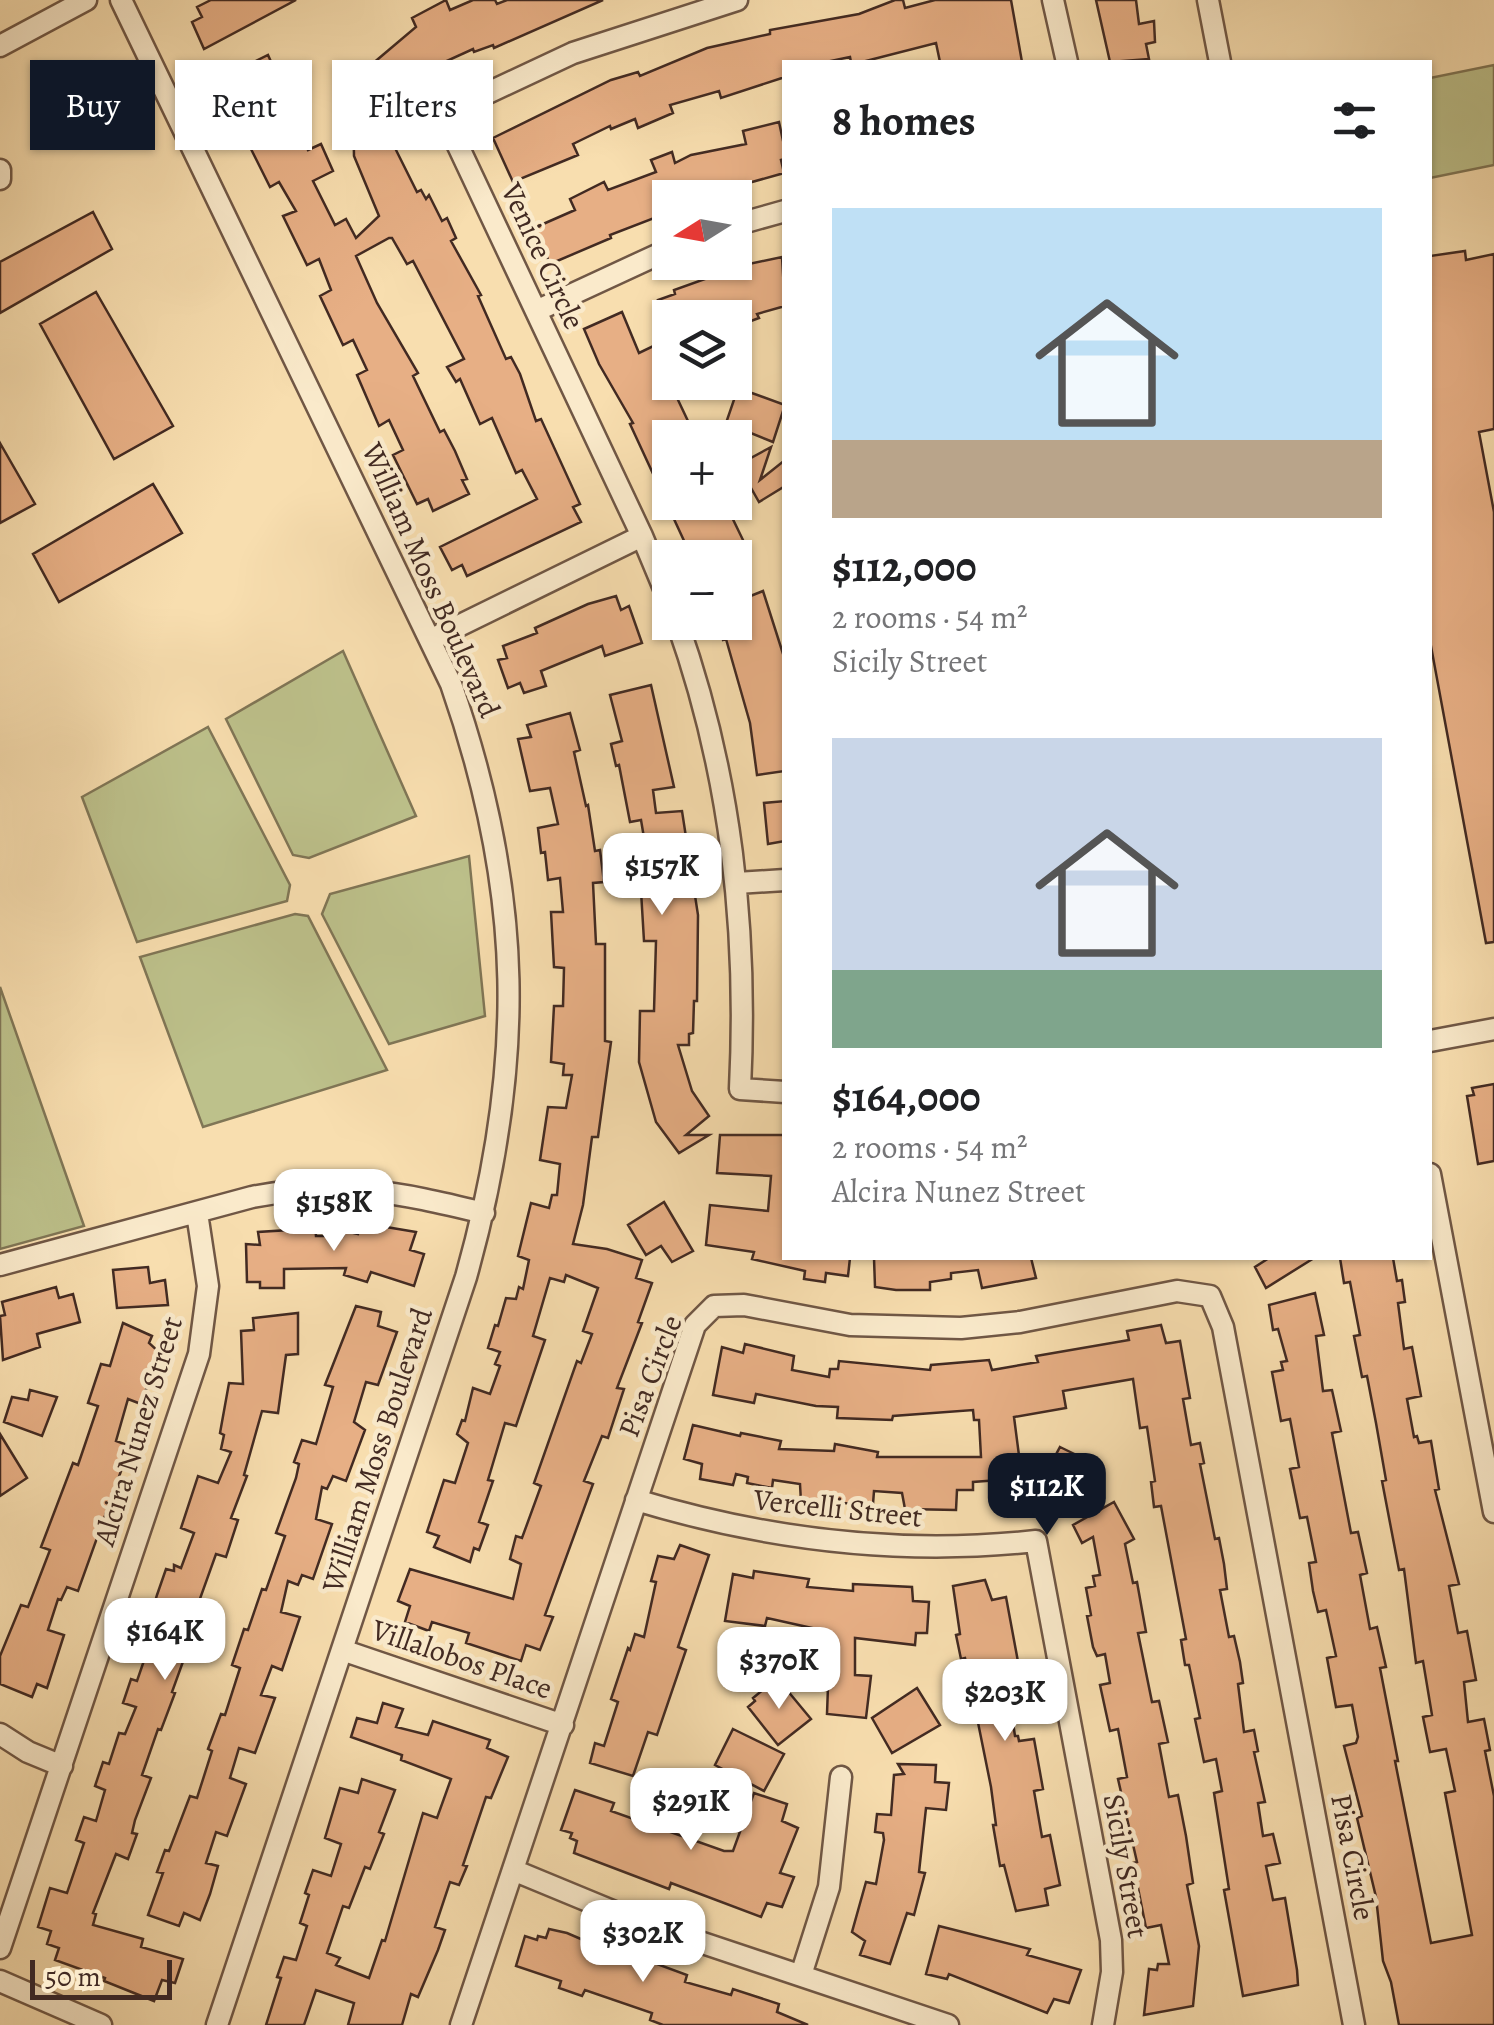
<!DOCTYPE html>
<html lang="en">
<head>
<meta charset="utf-8">
<style>
  :root { --surface:#fff; --page:#f6f6f6; --text:#202124; --muted:#757577; --accent:#111827 }
  body { margin:0; font-family:Alegreya,serif; background:var(--page); color:var(--text); height:100vh; display:flex; flex-direction:column; font-size:38px; white-space:nowrap }
  * { box-sizing:border-box; margin:0 }
  p { font-size:32px; color:var(--muted) }
  .icon { flex:none; width:55px; height:55px; fill:none; stroke:currentColor; stroke-width:2; stroke-linecap:round; stroke-linejoin:round }
  .map { position:relative; flex:1; overflow:hidden }
  .side { position:absolute; left:782px; top:60px; width:650px; height:1200px; display:flex; flex-direction:column; background:var(--surface); border-radius:0px; box-shadow:0 2px 8px #0004 }
  .side>* { flex:none }
  .top-card { position:absolute; left:30px; top:60px; width:602px; height:90px; display:flex; gap:20px }
  .needle { width:65px; rotate:259deg }
  .buttons { position:absolute; left:652px; top:180px; display:grid; gap:20px }
  .buttons a { display:grid; place-items:center; width:100px; height:100px; border-radius:0px; background:var(--surface); box-shadow:0 2px 8px #0004; font-size:50px }
  .scale { position:absolute; left:30px; bottom:25px; width:142px; box-sizing:border-box; padding-left:10px; border:5px solid #422a22; border-top:0; font-size:28px; line-height:35px; white-space:nowrap; color:#422a22; -webkit-text-stroke:8px #faeacb; paint-order:stroke }
  .price { position:absolute; translate:-50% -85px; padding:0 22px; border-radius:20px; background:#fff; color:#222; font-size:32px; line-height:65px; filter:drop-shadow(0 2px 5px #0008) }
  .price::after { content:''; position:absolute; left:50%; top:60px; width:30px; height:22px; margin-left:-15px; background:inherit; clip-path:polygon(0 0,100% 0,50% 100%) }
  .price.current { background:var(--accent); color:#fff }
  ul { padding:0; list-style:none }
  li { display:grid; align-content:center; gap:20px; height:530px; padding:0 50px }
  li span { display:grid; place-items:center; height:310px; border-radius:0px; color:#555 }
  li>.icon { margin-inline-start:auto }
  span .icon { width:180px; height:180px; fill:#fffc; stroke-width:1 }
  li b { font-size:42px }
  h2 { display:flex; justify-content:space-between; align-items:center; height:120px; padding:0 50px; font-size:42px }
  .pill { padding:0 35px; border-radius:0px; background:var(--surface); box-shadow:0 2px 8px #0004; font-size:35px; line-height:90px }
  .pill.current { background:var(--accent); color:#fff }
  .map>svg:first-child { display:block }
</style>
</head>
<body>
<div class="map">
<svg width="1494" height="2025" viewBox="0 0 1494 2025">
  <rect width="100%" height="100%" fill="#f8deaf"/>
  <filter id="stains"><feTurbulence type="fractalNoise" baseFrequency=".002" numOctaves="4"/><feColorMatrix values="0 0 0 0 .2 0 0 0 0 .09 0 0 0 0 .02 0 0 0 .5 -.17"/></filter>
  <radialGradient id="worn" r=".72"><stop offset=".6" stop-color="#630" stop-opacity="0"/><stop offset="1" stop-color="#630" stop-opacity=".3"/></radialGradient>
  <path fill="#bdc18b" stroke="#807656" stroke-width="2.5" d="M1494 65V165L1430 178V78Z
    M343 651 416 816 309 858 293 855 226 719Z
    M208 727 290 885 287 901 137 942 82 797Z
    M469 856 485 1016 389 1044 322 914 330 894Z
    M295 914 308 916 387 1070 203 1127 140 957Z
    M0 987 84 1226 0 1249Z"/>
  <path fill="#e7af85" stroke="#422a22" stroke-width="2.5" d="M211 0H296L204 49 192 22 202 17 197 7Z
    M446 0 450 10 473 0H495L497 4 507 0H603L494 48 493 45 474 52 473 49 429 69 398 97 371 65 416 27 412 18Z
    M895 0H903L905 8 935 0H1011L1022 62H940L936 43 862 62H851L850 57 826 62H785V77L721 98 719 91 670 105 673 113 638 128 635 119 611 129 610 126 573 144 578 155 513 182 493 138 611 80 638 72 640 76 707 48 770 34V30L859 14Z
    M1096 0H1136L1139 24 1154 21 1155 42 1146 44 1149 59 1110 62Z
    M268 55 289 102 293 99 303 117 294 122 308 150 321 144 333 171 313 181 335 225 346 219 356 238 379 216 354 156 353 99 395 98 396 150 417 192 421 190 426 199 429 195 442 221 447 218 456 238 451 241 481 295 478 296 506 359 511 357 520 374 536 421 541 419 580 504 573 507 581 522 467 576 462 565 452 570 440 547 537 499 522 470 516 473 492 418 480 424 460 379 456 382 447 367 464 359 413 261 407 264 392 238H389L356 256 377 303 418 373 413 376 440 432 444 430 455 451 467 479 462 480 469 494 433 511 428 499 417 504 393 455 403 450 389 420 379 426 357 375 367 370 353 340 343 345 320 296 331 290 319 259 307 265 283 216 296 211 279 182 270 187 245 137 256 132 238 96 227 103 215 81Z
    M779 122 785 150V159L781 160 784 173 695 198H670V212L610 235 611 238 550 264 534 228 575 210 570 199 604 182 608 190 656 172 651 160 672 152 675 163 691 155 746 144 743 131Z
    M93 212 112 249 0 313V262Z
    M1465 251 1466 260 1494 254V429L1479 432 1494 512V942L1486 943 1430 641V256Z
    M782 257 785 306 757 314 759 318 735 327V318H664L658 300 675 294 674 290 744 265Z
    M96 292 173 426 114 459 40 324Z
    M622 312 639 353 670 338V383L696 438H670V502H710L715 513 727 507 743 540 733 544 737 558H692L630 424 633 423 599 364 584 329Z
    M738 388 785 405 773 442 726 423Z
    M0 443 35 504 0 523Z
    M771 447 760 480 785 460V486L759 502 738 465Z
    M153 484 182 533 59 602 33 554Z
    M740 567 748 597 763 591 785 660V771L757 775 750 723 726 639 723 640 717 622H735V568Z
    M616 596 621 610 629 606 642 643 605 656 602 646 541 671 546 686 524 693 520 683 508 688 498 660 507 658 503 646 537 633 535 628 588 604Z
    M651 685 674 787 653 790 656 813 682 811 698 915 697 1001H694L693 1033 689 1034V1045H678L692 1091 709 1116 686 1135H709L679 1153 656 1122 639 1062 640 1011H654L656 941H644L640 874 650 873 641 820 630 822 619 765 616 766 611 744 622 741 610 695Z
    M570 713 580 750 574 752 586 806 588 805 595 851 600 850 604 882 593 883 596 944H605V1041L611 1042 598 1137H592L583 1205 573 1244 607 1249 642 1260 636 1278 652 1283 638 1322 642 1323 617 1388 624 1389 608 1438 602 1436 584 1481 593 1484 545 1615 553 1617 540 1650 526 1645 521 1661 466 1643 469 1633 432 1622 429 1631 405 1622 410 1606 398 1601 410 1569 513 1599 521 1564 510 1559 516 1536 522 1538 541 1486 534 1483 577 1361 581 1363 592 1334 583 1331 598 1288 566 1275 564 1282 550 1278 533 1336 545 1340 516 1426 505 1423 488 1480 493 1481 479 1522 488 1525 479 1550 474 1548 470 1562 434 1547 439 1536 427 1532 444 1480 455 1483 468 1443 457 1434 462 1420 465 1421 473 1388 490 1394 500 1366 495 1364 500 1352 488 1348 495 1325 498 1326 506 1298 516 1299 519 1287 523 1289 529 1260 518 1256 531 1203 549 1208 552 1195H557L560 1164 540 1160 548 1107 566 1108 572 1075H563L564 1064 551 1062 554 1006H563L564 968 554 967 551 912H563L560 878 548 880 545 852 541 853 538 828 558 824 550 788 530 791 518 739 531 737 527 725Z
    M785 801V841L768 844 764 803Z
    M1494 1084V1161L1478 1164 1467 1096 1474 1095 1472 1088Z
    M720 1135H785V1258H850L848 1276 826 1273 825 1282 804 1279 805 1271 752 1259 754 1252 706 1245 710 1205 768 1211 771 1176 717 1173Z
    M664 1202 693 1251 672 1262 661 1246 646 1255 628 1225Z
    M315 1223 316 1236H343L345 1231 358 1234 362 1223 416 1232 410 1250 424 1254 414 1286 371 1272 367 1282 344 1275 346 1268 284 1269V1288H260V1282H247L246 1244 260 1245 258 1232 289 1230V1225Z
    M874 1258H1031L1036 1278 982 1288 978 1270 951 1273V1279L930 1282V1290H896L875 1287Z
    M1269 1258H1314L1266 1288 1255 1267Z
    M1340 1258H1393L1397 1281 1402 1280 1405 1302 1398 1303 1404 1349 1412 1347 1421 1396 1407 1399 1414 1437 1417 1436 1419 1443 1431 1441 1439 1489 1435 1490 1459 1584 1449 1586 1458 1633 1467 1631 1476 1680 1464 1682 1468 1722 1484 1719 1490 1750 1485 1751 1494 1796V2025H1399L1391 1982 1383 1961 1376 1897 1357 1818 1362 1816 1344 1746 1356 1743 1358 1737 1352 1705 1336 1707 1327 1658 1336 1656 1326 1610 1318 1612 1313 1591 1309 1563 1316 1562 1307 1517 1300 1518 1290 1469 1299 1467 1290 1419 1281 1421 1272 1372 1283 1370 1281 1362 1287 1361 1278 1329 1273 1330 1269 1305 1315 1293 1324 1335 1316 1336 1323 1391 1332 1390 1341 1431 1332 1433 1351 1533 1358 1532 1367 1573 1360 1575 1370 1629 1377 1627 1386 1667 1380 1668 1398 1761H1395L1431 1943 1472 1935 1445 1793 1455 1791 1446 1749 1430 1752 1423 1717 1432 1715 1423 1661 1416 1663 1404 1569 1399 1570 1382 1481 1386 1480 1376 1423 1367 1376 1362 1377 1354 1336 1360 1335 1350 1282 1344 1283Z
    M148 1267 150 1283 165 1280 168 1305 117 1308 113 1270Z
    M56 1287 59 1298 73 1294 80 1322 37 1334 40 1347 3 1360 0 1316 5 1315 2 1302Z
    M356 1306 381 1312 378 1326 397 1332 378 1385 366 1382 354 1422 365 1430 346 1481 333 1476 327 1489 322 1487 316 1519 332 1524 313 1579 302 1575 298 1585 288 1581 281 1612 300 1617 282 1670 272 1666 261 1695 275 1698 255 1753 239 1748 230 1778 246 1784 227 1836 216 1832 206 1863 218 1866 210 1894 200 1920 184 1913 179 1926 148 1915 163 1873 157 1872 165 1850 169 1851 190 1796 197 1798 212 1751 208 1749 221 1714 225 1715 240 1668 232 1665 244 1629 248 1630 262 1589 266 1590 285 1536 276 1533 296 1478 299 1464 294 1462 302 1440 316 1444 333 1387 325 1385Z
    M298 1313V1354L286 1355 278 1413 262 1411 244 1475 247 1476 231 1518 238 1520 226 1557 216 1554 197 1607 202 1609 172 1692 175 1693 161 1730 158 1729 142 1775 151 1778 135 1820 132 1833 137 1834 128 1859 116 1854 93 1913 96 1914 93 1925 143 1939 141 1947 183 1959 175 1983 162 1980 154 2001 104 1981 105 1978 55 1960 59 1948 47 1944 51 1931 38 1927 50 1888 67 1893 84 1843 76 1840 84 1817 96 1821 105 1790 95 1786 103 1762 109 1764 119 1733 125 1734 136 1707 123 1703 131 1679 137 1681 148 1649 153 1651 164 1624 150 1618 157 1595 166 1569 174 1571V1565L181 1568 194 1533 181 1528 198 1476 218 1483 231 1452 221 1449 224 1435 220 1433 229 1383 243 1384 241 1331 254 1330 253 1318Z
    M123 1323 152 1336 149 1343 159 1352 141 1404 128 1399 116 1441 130 1446 78 1591 67 1587 61 1600 58 1599 48 1630 64 1635 47 1688 37 1684 32 1697 0 1684V1656L21 1605 28 1607 50 1550 41 1547 73 1463 78 1465 98 1406 88 1403 101 1364 110 1366Z
    M1161 1325 1166 1343 1180 1341 1190 1398 1183 1399 1191 1445 1200 1443 1204 1463 1200 1464 1215 1539 1219 1538 1224 1564 1227 1589 1220 1590 1229 1637 1234 1636 1240 1662 1243 1683 1238 1684 1244 1732 1254 1730 1258 1751 1254 1752 1265 1802 1258 1803 1263 1836 1273 1834 1280 1863 1266 1866 1273 1900 1285 1898 1297 1970 1298 1985 1243 1996 1224 1890 1229 1889 1214 1793 1222 1791 1216 1759 1204 1762 1195 1719 1200 1718 1189 1665H1185L1181 1640 1186 1639 1161 1506 1154 1507 1151 1482 1155 1481 1147 1427 1140 1428 1133 1379 1063 1391 1066 1408 1014 1417 1024 1494H1002L999 1480 973 1482V1490H957L956 1510 905 1509 902 1493 874 1491 873 1504 801 1502 800 1484 773 1480 772 1488 747 1483 748 1477 736 1474 733 1485 700 1479 702 1464 684 1459 693 1425 740 1436 741 1433 781 1441 779 1449 834 1451 835 1444 878 1452 877 1457H981L979 1420H974L973 1410 893 1416 892 1420 837 1418 838 1407 816 1406 756 1394 754 1403 713 1395 722 1347 743 1353 745 1344 794 1356 792 1370 829 1377 830 1369H838L839 1361 930 1370 931 1365 989 1360 992 1370 1038 1362 1036 1356 1129 1340 1127 1331Z
    M30 1390 57 1397 42 1436 4 1422 12 1397 28 1400Z
    M0 1434 27 1478 0 1496Z
    M1060 1447 1099 1466 1071 1516 1035 1494Z
    M1114 1502 1134 1539 1125 1544 1133 1583 1137 1582 1146 1632 1138 1633 1152 1702 1159 1701 1168 1742 1159 1744 1169 1797 1178 1795 1186 1836 1193 1883 1187 1885 1199 1946 1193 2006 1144 2015 1149 1969 1157 1970 1158 1964H1169L1161 1925 1146 1928 1133 1863 1137 1862 1118 1779 1127 1777 1118 1729 1110 1731 1100 1685 1110 1683 1105 1654 1097 1656 1093 1647 1087 1616 1091 1615 1086 1588 1095 1586 1093 1576 1100 1575 1093 1537 1082 1543 1073 1525Z
    M680 1545 709 1555 678 1647 686 1650 657 1735 648 1732 633 1776 590 1763 595 1743 604 1746 618 1702 611 1699 628 1648 630 1650 635 1634 644 1637 656 1582 651 1581 658 1556 674 1559Z
    M754 1571 809 1579 807 1587 853 1591V1584L912 1587 913 1601 929 1602 927 1633H916L915 1645 855 1638V1675L871 1676 866 1718 827 1714 830 1632 767 1618 765 1626 725 1621 733 1574 753 1578Z
    M985 1580 992 1600 1006 1597 1024 1694 1010 1697 1016 1698V1701L1010 1703 1015 1736H1018L1019 1741 1034 1739 1043 1789 1034 1791 1042 1837 1050 1835 1060 1885 1045 1889 1048 1905 1016 1911 1004 1865 1000 1866 993 1825H996L991 1787 965 1658 961 1659 956 1635 960 1634 953 1586Z
    M777 1678 811 1719 778 1745 748 1707 755 1701 753 1698Z
    M917 1688 940 1725 892 1753 872 1718Z
    M383 1703 403 1709 396 1727 428 1735 433 1721 490 1740 487 1748 508 1757 491 1798 486 1797 463 1865 467 1866 459 1885 450 1882 435 1927 445 1930 438 1950 418 1997 411 1994 402 2025H348L354 2003 316 1990 304 2025H266L281 1978 277 1977 284 1957 296 1960 307 1926 300 1923 309 1895 305 1893 313 1870 331 1876 341 1844 325 1838 340 1788 358 1793 362 1779 395 1790 379 1832 384 1834 370 1869 365 1867 349 1908 343 1906 327 1953 340 1958 336 1965 369 1978 382 1940 385 1941 423 1813 437 1818 451 1779 401 1760 402 1755 351 1737 357 1718 377 1723Z
    M733 1729 784 1754 764 1791 715 1765Z
    M898 1764 936 1765 935 1782 949 1783 946 1810 926 1808 919 1872 925 1873 914 1915 907 1913 890 1964 860 1955 865 1941 852 1932 866 1882 876 1884 884 1840 883 1833 875 1832 877 1814 891 1815 894 1775 904 1774Z
    M575 1790 614 1803 611 1811 724 1851H733L754 1793 787 1804 782 1821 798 1828 780 1873 794 1877 782 1907 767 1903 761 1917 671 1883 669 1889 574 1853 577 1841 570 1838 572 1833 561 1830Z
    M939 1926 1030 1949 1027 1955 1081 1970 1069 2003 1054 1999 1047 2013 949 1974 947 1979 926 1974Z
    M549 1929 567 1933 639 1964 641 1958 687 1975 685 1982 731 1995 733 1989 779 2004 777 2012 808 2025H663L650 2020 652 2013 585 1990 582 1996 559 1988 561 1981 516 1966 525 1936 537 1940 538 1936 546 1938Z"/>
  <g fill="none" stroke-linecap="round" stroke-linejoin="round">
    <defs>
      <path id="minor" d="M121 0 451 684C524 893 526 1064 466 1277L217 2025
        M1053 0 1067 62
        M1208 0 1220 62
        M0 46 86 0
        M0 170V179
        M735 225 785 211
        M536 311 670 249
        M670 603 642 536 443 114 573 53 737 0
        M677 622C731 774 748 928 740 1089L785 1092
        M432 639 642 536
        M737 883 785 880
        M1430 1041 1494 1029
        M1430 1174 1494 1512
        M0 1265 252 1197C342 1180 397 1192 484 1213
        M636 1500C768 1540 899 1556 1036 1541L1111 1940 1112 1972 1103 2025
        M342 1650 563 1725
        M0 1734 28 1752 62 1766
        M513 1870 634 1920 948 2025
        M0 1948 199 1354 208 1286 197 1213
        M801 1975 829 1887 841 1777
        M0 1981 101 2025
        M461 2025 695 1325 714 1306 744 1305 850 1325 961 1328 1020 1322 1177 1291 1210 1296 1223 1327 1354 2025"/>
    </defs>
    <use href="#minor" stroke="#705745" stroke-width="25"/>
    <use href="#minor" stroke="#faeacb" stroke-width="20"/>
  </g>
  <g text-anchor="middle" dominant-baseline="central" stroke-width="9" stroke-linejoin="round" paint-order="stroke">
    <g font-size="30" fill="#422a22" stroke="#faeacb">
      <text transform="translate(543 256) rotate(65)">Venice Circle</text>
      <text transform="translate(431 580) rotate(66)">William Moss Boulevard</text>
      <text transform="translate(650 1376) rotate(-69)">Pisa Circle</text>
      <text transform="translate(138 1431) rotate(-73)">Alcira Nunez Street</text>
      <text transform="translate(377 1450) rotate(-72)">William Moss Boulevard</text>
      <text transform="translate(838 1508) rotate(6)">Vercelli Street</text>
      <text transform="translate(462 1659) rotate(19)">Villalobos Place</text>
      <text transform="translate(1353 1857) rotate(79)">Pisa Circle</text>
      <text transform="translate(1126 1866) rotate(80)">Sicily Street</text>
    </g>
  </g>
  <rect width="100%" height="100%" filter="url(#stains)"/>
  <rect width="100%" height="100%" fill="url(#worn)"/>
</svg>
<div class="buttons">
<a><svg class="needle" viewBox="-14 -14 28 28"><path d="M0-13l5 13h-10z" fill="#e53935"/><path d="M0 13l5-13h-10z" fill="#757577"/></svg></a>
<a><svg class="icon" aria-label="layers" viewBox="0 0 24 24"><path d="M12 4l9 5-9 5-9-5zM3 14l9 5 9-5"/></svg></a>
<a>+</a>
<a>−</a>
</div>
<div class="scale">50 m</div>
<b class="price" style="left:662px;top:918px">$157K</b>
<b class="price" style="left:334px;top:1254px">$158K</b>
<b class="price current" style="left:1047px;top:1538px">$112K</b>
<b class="price" style="left:165px;top:1683px">$164K</b>
<b class="price" style="left:779px;top:1712px">$370K</b>
<b class="price" style="left:1005px;top:1744px">$203K</b>
<b class="price" style="left:691px;top:1853px">$291K</b>
<b class="price" style="left:643px;top:1985px">$302K</b>
<div class="top-card">
<a class="pill current">Buy</a>
<a class="pill">Rent</a>
<a class="pill">Filters</a>
</div>
<section class="side">
<h2>8 homes<svg class="icon" aria-label="filters" viewBox="0 0 24 24"><path d="M4 7h16M4 17h16"/><circle cx="9" cy="7" r="2"/><circle cx="15" cy="17" r="2"/></svg></h2>
<ul>
<li><span style="background:linear-gradient(#bfe0f5 75%,#b9a48a 0)"><svg class="icon" aria-label="home" viewBox="0 0 24 24"><path d="M3 11l9-7 9 7M6 9v11h12V9"/></svg></span><div><b>$112,000</b><p>2 rooms · 54 m²</p><p>Sicily Street</p></div></li>
<li><span style="background:linear-gradient(#c9d6e8 75%,#7fa58c 0)"><svg class="icon" aria-label="home" viewBox="0 0 24 24"><path d="M3 11l9-7 9 7M6 9v11h12V9"/></svg></span><div><b>$164,000</b><p>2 rooms · 54 m²</p><p>Alcira Nunez Street</p></div></li>
</ul>
</section>
</div>
</body>
</html>
